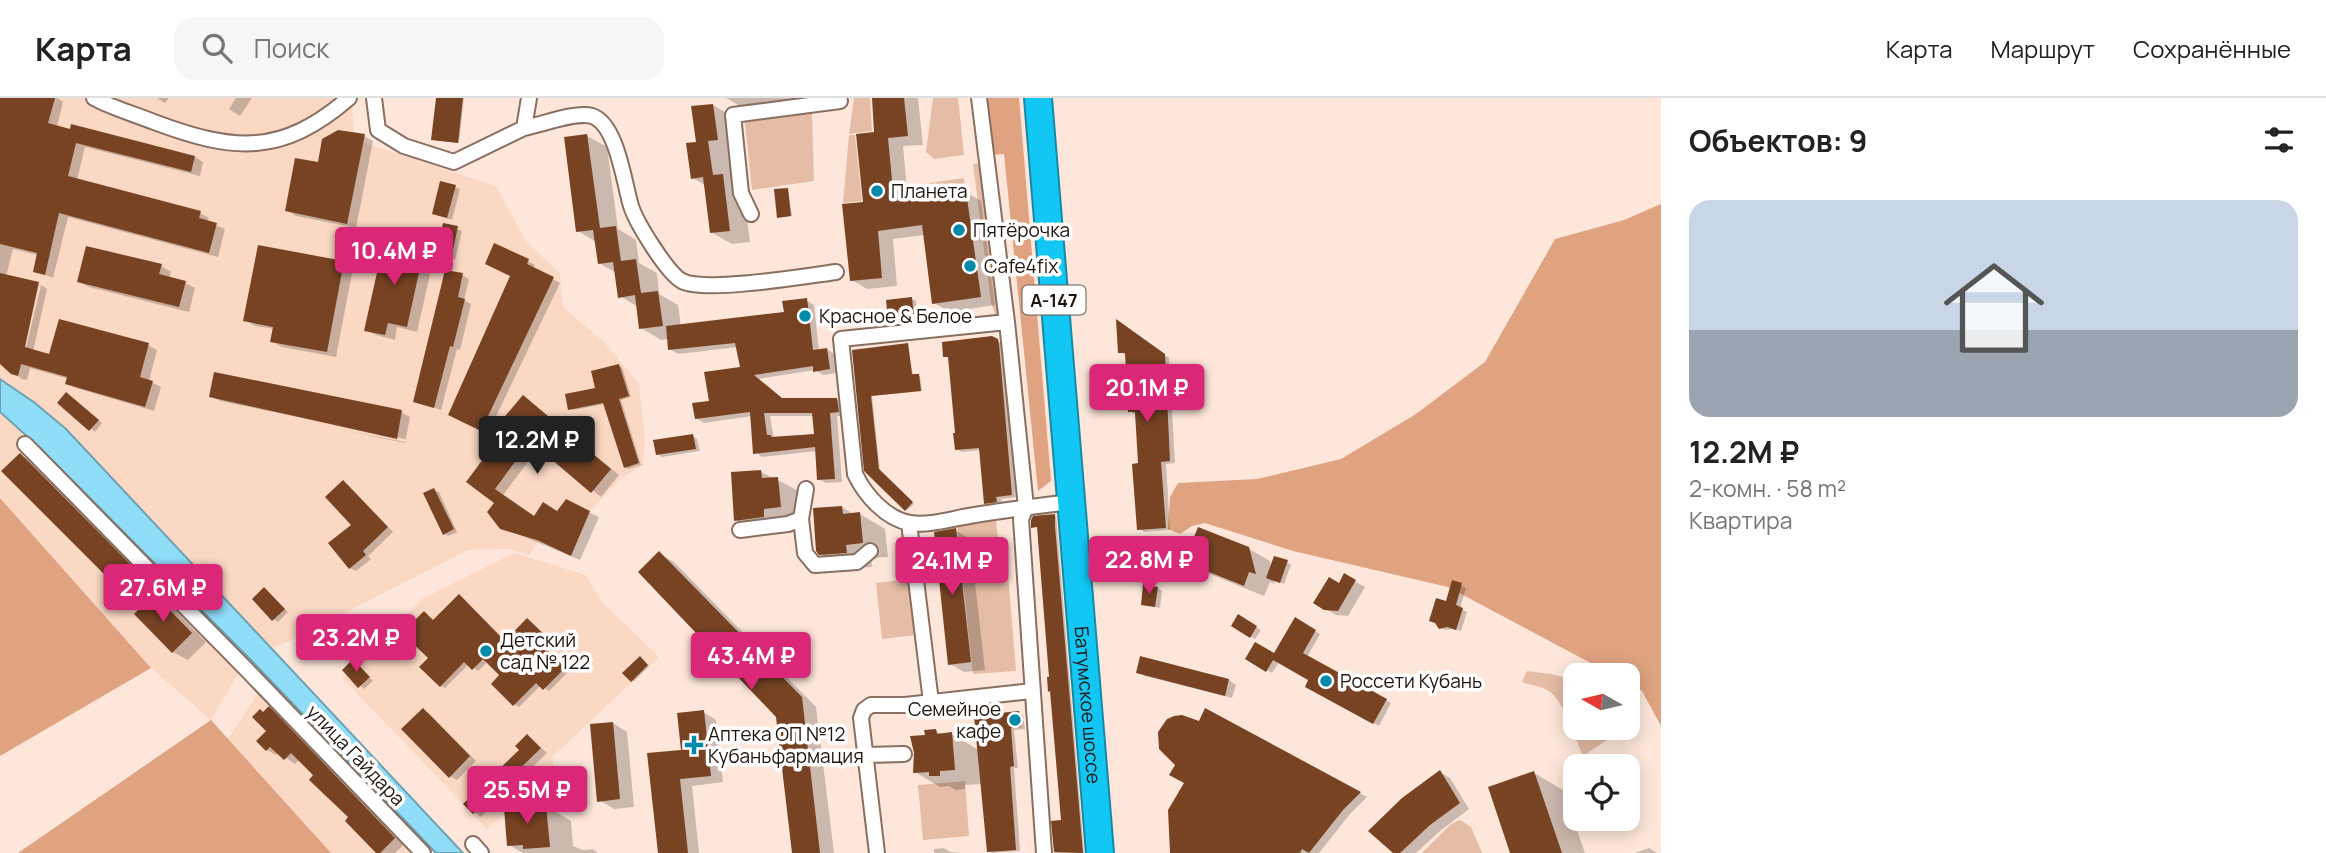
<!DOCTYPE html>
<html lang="ru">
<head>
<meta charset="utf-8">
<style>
  :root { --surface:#fff; --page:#f6f6f6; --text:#222; --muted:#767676; --line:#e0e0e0; --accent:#db2777 }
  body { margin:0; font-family:Manrope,sans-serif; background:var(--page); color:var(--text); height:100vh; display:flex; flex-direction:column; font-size:26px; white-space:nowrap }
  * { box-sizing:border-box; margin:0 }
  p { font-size:23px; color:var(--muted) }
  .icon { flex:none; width:38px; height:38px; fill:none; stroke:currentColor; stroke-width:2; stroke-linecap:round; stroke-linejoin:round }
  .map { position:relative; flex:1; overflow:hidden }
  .drawer { display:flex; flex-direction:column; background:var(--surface); width:665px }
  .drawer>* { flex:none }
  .needle { width:46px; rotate:278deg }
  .fabs { position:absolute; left:1563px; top:565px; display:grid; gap:14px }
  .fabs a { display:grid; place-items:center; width:77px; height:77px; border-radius:14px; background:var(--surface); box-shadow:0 4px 18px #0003; font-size:35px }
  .price { position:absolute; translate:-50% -60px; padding:0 16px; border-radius:7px; background:var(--accent); color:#fff; font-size:23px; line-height:46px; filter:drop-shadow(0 2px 4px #0008) }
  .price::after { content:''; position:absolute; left:50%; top:42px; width:21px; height:16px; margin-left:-10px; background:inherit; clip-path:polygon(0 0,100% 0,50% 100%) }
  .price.active { background:#222; color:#fff }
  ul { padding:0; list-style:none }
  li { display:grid; align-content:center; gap:14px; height:371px; padding:0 28px }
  li span { display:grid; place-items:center; height:217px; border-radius:21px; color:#555 }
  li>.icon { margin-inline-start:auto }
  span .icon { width:126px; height:126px; fill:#fffc; stroke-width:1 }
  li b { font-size:30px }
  h2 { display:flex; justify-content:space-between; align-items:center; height:84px; padding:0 28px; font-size:30px }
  header { display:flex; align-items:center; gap:42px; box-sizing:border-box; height:98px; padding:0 35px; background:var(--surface); border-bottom:2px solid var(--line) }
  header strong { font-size:33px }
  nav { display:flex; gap:38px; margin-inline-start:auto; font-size:24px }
  .search { width:490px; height:63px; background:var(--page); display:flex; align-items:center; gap:18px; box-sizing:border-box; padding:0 24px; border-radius:21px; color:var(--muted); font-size:26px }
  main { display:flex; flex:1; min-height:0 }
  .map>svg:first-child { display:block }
</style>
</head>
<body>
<header>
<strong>Карта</strong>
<div class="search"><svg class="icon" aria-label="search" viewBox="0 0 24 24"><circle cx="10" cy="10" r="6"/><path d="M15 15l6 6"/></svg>Поиск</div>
<nav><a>Карта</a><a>Маршрут</a><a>Сохранённые</a></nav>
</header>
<main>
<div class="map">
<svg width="1661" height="755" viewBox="0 0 1661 755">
  <rect width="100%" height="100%" fill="#fee7da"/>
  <path fill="#fbd8c4" d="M0 0H352L354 41 496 88 526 143 560 176 563 209 604 244 639 286 645 341 643 367 622 380 590 413 565 401 529 457 509 451 468 452 290 543 248 559 211 622 151 570 0 400Z
    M514 455 586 477 602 504 659 559 552 659 554 671 487 731 342 580 422 501Z
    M264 586 421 755H331L228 641Z"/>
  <path fill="#e5bca5" d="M854 0H870L872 33 849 36Z
    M933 0H958L964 57 934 61 926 54Z
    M812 15 814 83 752 92 745 24Z
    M849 37H855L862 103 843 105Z
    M980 65 1000 218H996L991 205 973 66Z
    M964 80 965 91 918 97 917 87Z
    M996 422 998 441H1005L1016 573 973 576 957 428Z
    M910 481 916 537 882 541 876 485Z
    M1527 573 1551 576 1575 582V630H1625L1583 658C1575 640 1564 604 1549 593 1541 588 1531 587 1522 584Z
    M965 683 969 738 923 742 918 687Z
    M1460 722 1471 729 1482 755H1422L1451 726Z"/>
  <path fill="#dfa381" d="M983 0H1019L1051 383 1038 393 1004 56 989 57Z
    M1661 106V628L1642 593 1628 585V578L1613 577 1448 489 1293 453 1205 425 1192 428 1180 436 1168 431 1170 399 1178 385 1257 381 1341 361 1416 316 1485 264 1555 141 1624 122Z
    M0 400 151 570 0 658Z
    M211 622 331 755H18Z"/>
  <path fill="#90ddf8" stroke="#6ea1b3" stroke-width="2" d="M0 281 35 305 66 331 463 755H436L248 559 39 349 0 314Z"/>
  <path fill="#0003" fill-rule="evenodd" d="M0 0H57L63 4 57 29 71 33 72 28 195 59 203 64 200 78 85 49 77 82 200 115 209 120 208 124 225 131 218 159 68 119 53 180 35 173 38 157 13 151 6 178 21 258H24L41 187 47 191 33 254 51 258 148 247 157 252 149 283 161 289 154 313 76 290 67 285 69 281 30 270 27 282 22 281 0 264Z
    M157 0H169L165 5Z
    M236 0H252L240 18 229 11Z
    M437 0H464L459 45 435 42Z
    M726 0H804L805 5 747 12Z
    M873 0H918L923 47 903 48 908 102 965 94 981 103 995 207 950 214 934 205 925 137 893 141 897 188 867 191 852 182 876 36Z
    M713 7 733 19 738 53 728 54 732 83 743 90 750 144 732 146 711 134 706 88 693 80 698 45Z
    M364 38 373 43 356 130 296 118 287 112 320 66Z
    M587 38 607 49 618 131 636 142 639 165 657 175 659 196 678 207 681 228 786 216 806 202 814 207 819 253 827 251 834 256 837 275 823 277 815 272 758 281 784 302H837L845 306 846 318H837L842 384 826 385 819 381 817 353 762 359 755 354 752 318 704 325 696 320 742 270 738 249 678 256 670 251 669 241 661 242 641 230 638 209 620 198 616 175 599 165 596 144 578 133ZM770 318H814L816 337 774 341Z
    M455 89 460 91 452 122 434 116Z
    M788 92 792 118 780 119Z
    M444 127 462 133 455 162 438 157Z
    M385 145 424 154 434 159 417 234 397 229 395 242 376 237 366 232Z
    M528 163 535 167 533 171 560 185 488 335 458 321Z
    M343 165 353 170 336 259 282 249 272 243 275 231 255 228 245 222Z
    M161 168 171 174 169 181 185 185 195 190 189 214 89 189 79 184Z
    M462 177 469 181 464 202 471 206 460 252 457 251 441 312 415 303Z
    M912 201 916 203 918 222 894 225 890 222Z
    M1118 225 1169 260 1175 365 1166 366 1170 432 1144 434 1139 431 1140 367 1135 316 1130 313 1127 257 1119 254Z
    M991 240 1003 246 1004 250 1016 399 1001 401 1002 406 991 408 986 405 981 352 962 354 956 351 957 337 950 261 945 258Z
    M908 247 913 278H920L922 293 872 298 880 374 914 406 907 412 866 372 854 253Z
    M619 268 622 269 631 299 621 302 641 367 628 371 625 369 605 306 573 312 569 310 597 291Z
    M211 298 401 314 410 319 405 345 338 331 405 344 406 341 220 303Z
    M71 299 102 325 95 334 59 305Z
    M523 299 619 377 601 399 539 349 503 397 535 419 558 415 566 403 599 419 580 462 501 429 496 404 469 384 500 341Z
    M693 338 697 341 700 353 662 359 657 356Z
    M20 357 35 365 151 484 136 499 121 491Z
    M761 374 803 395 805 423 789 425V433L761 436 736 422Z
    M343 384 349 388 393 434 368 458 371 461 356 473 350 470 354 427Z
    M434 392 439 394 457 434 448 438 444 435Z
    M842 409 855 417 860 416 885 431 888 459 871 460 872 469 846 471 820 456Z
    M1054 417 1056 418 1084 755H1055L1053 725 1063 724 1038 429H1033Z
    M955 432 970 441 985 572 964 574 950 566Z
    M1249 451 1270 463 1271 470 1287 464 1291 467 1284 486 1274 482 1275 486 1270 484 1264 498 1207 475 1186 463Z
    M659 456 674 464 816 609 834 755H794L777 618Z
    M1345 478 1365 489 1348 518 1336 517 1315 505 1339 487Z
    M1454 484 1466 490 1460 510 1467 514 1461 533 1453 531 1445 532 1440 529Z
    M1158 490 1162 493 1160 510 1142 506Z
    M264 491 288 514 278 524 273 521Z
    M155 498 169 506 206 544 188 562 173 554Z
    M424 515 435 523 506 544 527 522 552 545 546 551 569 573 549 593 541 587 519 609 514 606 501 577 487 564 478 573 469 566 445 590 441 588 430 560Z
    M1239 518 1261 532 1255 541 1233 527Z
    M1295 521 1320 536 1307 559 1391 605 1379 628 1307 588 1310 582 1279 564 1272 575 1247 560 1274 558Z
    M642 561 649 568 634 583H632Z
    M353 563 373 583 364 591 344 572Z
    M1138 574 1229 582 1236 587 1232 600 1145 578Z
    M269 610 278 616 404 746 395 755H379L316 677 300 661 295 666 279 655 276 657 267 652 269 632 264 616Z
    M423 612 430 616 476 663 457 682 450 678Z
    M1206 613 1367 699 1350 716 1319 755H1172L1199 625Z
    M703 614 716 622 723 684 692 688 699 755H659L683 653Z
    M1019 615 1023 617 1025 631 1014 632 1018 670H1014L1020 753 992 755 988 753 982 686 965 687V691L956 692 949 688 940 689 915 674 926 638 936 633 943 637 951 636 979 652Z
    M613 625 627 634 634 709 614 711 599 702Z
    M528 638 547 655 481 719 474 714 522 652Z
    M1440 674 1450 680 1469 711 1440 733 1416 755H1396Z
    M1534 675 1563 692 1585 755H1512Z
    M530 705 537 709 546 708 571 723 573 748 583 752 592 751 598 755H523L509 747 521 711Z
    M944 750 950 754 962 755H934V751Z
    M1649 750 1657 755H1635Z"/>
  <path fill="#774323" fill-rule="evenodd" d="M0 0H55L48 25 70 31 71 26 195 58 191 74 76 45 68 78 201 113 199 120 217 125 209 155 59 115 45 177 33 174 37 155 0 146Z
    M436 0H463L458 45 431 42Z
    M872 0H904L908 38 888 40 894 103 966 93 981 199 932 206 922 127 878 133 882 180 850 183 842 106 863 104 856 36 874 34Z
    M713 6 718 42 708 43 713 77 723 76 730 133 710 135 703 79 691 81 686 45 696 44 691 8Z
    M338 32 365 36 347 126 285 113 295 60 318 64 322 41Z
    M587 36 600 130 616 128 621 163 636 161 641 195 658 193 663 228 639 231 635 197 618 200 613 164 598 166 593 132 576 134 564 39Z
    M440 83 456 87 447 120 432 116Z
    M788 90 791 118 777 120 774 91Z
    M443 125 458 128 451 161 436 158Z
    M384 143 424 152 407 229 388 225 385 237 364 233Z
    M494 145 529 161 527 166 554 179 481 333 448 317 510 178 485 166Z
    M258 147 344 163 327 254 270 244 273 229 243 223Z
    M86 148 162 166 159 176 186 183 179 209 77 184Z
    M445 172 463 175 458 199 465 201 453 249 450 248 434 310 413 304Z
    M0 175 39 184 25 249 49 256 59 221 149 245 140 279 153 283 145 309 65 286 67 279 21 266 18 278 11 276 0 266Z
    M912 199 914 221 888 223 886 202Z
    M807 200 813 252 827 250 830 271 813 274V268L754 277 782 300H837L839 314 830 315 835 381 817 382 815 349 753 356 750 314 695 321 692 305 709 303 704 274 740 269 735 245 668 252 666 228 784 214 782 203ZM764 315H812L814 336 771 339V337H767Z
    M1116 221 1165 256 1170 363 1161 364 1166 430 1137 432 1132 366 1138 365 1135 314H1128L1125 255H1118Z
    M992 238 998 241 999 246 1012 397 996 399 997 404 984 406 979 350 955 352 953 335H955L948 259H943L942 244Z
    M908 245 912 276H919L921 293 871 298 879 371 913 404 905 413 864 373 852 252Z
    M619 266 629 298 619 301 639 365 624 370 603 305 568 312 565 296 595 290 591 273Z
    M214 274 402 312 397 341 209 299Z
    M66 294 99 322 89 333 57 305Z
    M523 297 611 371 591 395 530 343 495 391 534 418 543 404 557 413 566 401 590 413 571 458 537 442 500 431 487 414 494 405 466 384 498 341 489 337Z
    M693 336 696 351 656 357 653 342Z
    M20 355 138 474 120 492 1 373Z
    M761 372 762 380 778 379 781 409 764 411V419L734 423 731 374Z
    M343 382 388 429 363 453 366 457 349 471 328 445 351 427 325 399Z
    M434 390 454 431 443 437 423 395Z
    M842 408 843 416 860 414 863 445 846 447 847 455 819 457 816 453 813 410Z
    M1055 416V428L1083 755 1054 754 1051 723 1061 722 1050 593 1048 594 1047 579H1049L1037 429 1031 430V422L1033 418Z
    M1198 429 1249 449 1256 476 1249 474 1244 488 1184 464Z
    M956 430 971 564 948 567 934 434Z
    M659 453 802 599 820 755H792L776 619 638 474Z
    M1274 458 1288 462 1280 485 1266 480Z
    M1344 475 1356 482 1338 513 1324 512 1313 505 1329 479 1339 485Z
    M1452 482 1462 485 1456 507 1463 510 1456 532 1447 529 1439 531 1435 525 1429 523 1436 500 1446 503Z
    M1143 486 1158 489 1155 509 1141 507Z
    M264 489 285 511 272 523 252 501Z
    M154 496 192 535 172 555 134 516Z
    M459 496 505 543 527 520 549 541 543 548 565 570 543 592 536 585 513 608 491 586 499 577 483 561 472 572 464 564 440 589 419 569 428 560 402 535 424 513 433 522Z
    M1238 516 1257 528 1250 540 1231 528Z
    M1295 519 1316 532 1303 555 1387 601 1373 626 1305 589 1308 582 1273 562 1266 574 1245 561 1255 544 1274 555Z
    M640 558 648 567 631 584 622 575Z
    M1140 558 1229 581 1225 598 1136 575Z
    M353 561 370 579 358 590 342 572Z
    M269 608 395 740 380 755H376L345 723 348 719 309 682 313 677 291 655 284 662 270 649 266 653 256 643 266 633 252 619 260 611 263 614Z
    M423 610 470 658 449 680 401 631Z
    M1205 610 1361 694 1343 712 1309 755 1302 751 1300 755H1170L1168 712 1184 685 1169 677 1175 667 1159 651 1158 634 1167 621 1174 618 1182 617 1199 623Z
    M704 612 711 678 680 681 688 755H658L647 655 681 652 677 615Z
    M1019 613 1021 629 1011 630 1014 668 1010 669 1016 752 987 754 974 618Z
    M613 624 620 701 597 704 590 626Z
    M936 631 937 636 952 634 955 672 940 673V678H929V674L913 675 914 655 910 638 925 637 924 632Z
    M527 636 541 650 473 716 463 706 519 652 515 648Z
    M1440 672 1460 705 1430 727 1400 755H1393L1368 733 1402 700Z
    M1534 673 1562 755H1510L1488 689Z
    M531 704V708L546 707 550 749 523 751V747L507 748 504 710 519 709V705Z"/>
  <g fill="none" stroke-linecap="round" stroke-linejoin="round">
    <defs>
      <path id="street" d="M94 0C112 10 134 16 154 24 234 54 282 58 349 0
        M374 0 378 32 404 48 454 64 524 30 529 0
        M979 0 1007 224
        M524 30C541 27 576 13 592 18 617 26 624 85 631 108 636 124 667 175 682 183 704 195 806 178 836 174
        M751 116 741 95 733 17 840 3
        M25 346 249 574 423 755
        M801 421 805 455 815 467 857 464 870 453
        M909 425 931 604
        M740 432 788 426 801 421 806 391
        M866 657 904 656
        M473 746 481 755
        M877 755 861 620 864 612 871 607H905L1032 593
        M1044 755 1021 421 1026 409 1007 224 841 241 855 376C865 397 886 421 910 425 928 428 951 421 969 418 1003 412 1037 408 1071 404"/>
      <g id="highway">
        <path id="s1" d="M1038 0 1100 755"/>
      </g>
    </defs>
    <use href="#street" stroke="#886f61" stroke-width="18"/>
    <use href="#highway" stroke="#1889a5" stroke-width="30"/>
    <use href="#street" stroke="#fff" stroke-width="14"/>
    <use href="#highway" stroke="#13c7f4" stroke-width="26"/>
  </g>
  <g fill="#0389aa" stroke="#fff" stroke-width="2.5">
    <circle cx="877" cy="93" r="7"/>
    <circle cx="959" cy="132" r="7"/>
    <circle cx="970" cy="168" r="7"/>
    <circle cx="805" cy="218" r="7"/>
    <circle cx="486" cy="553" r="7"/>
    <circle cx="1326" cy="583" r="7"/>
    <circle cx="1015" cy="622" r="7"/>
    <path d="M690.5 636.5h7v7h7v7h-7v7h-7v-7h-7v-7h7z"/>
  </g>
  <g text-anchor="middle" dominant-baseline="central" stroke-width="7" stroke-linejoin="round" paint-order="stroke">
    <rect fill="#fff" stroke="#635c58" stroke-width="2" x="1022.5" y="187.5" width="63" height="29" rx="5"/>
    <g font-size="18" font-weight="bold" fill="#201611">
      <text x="1054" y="202">А-147</text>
    </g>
    <g font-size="19" fill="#201611" stroke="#fff" text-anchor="start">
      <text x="891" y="93">Планета</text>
      <text x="973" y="132">Пятёрочка</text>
      <text x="984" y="168">Cafe4fix</text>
      <text x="819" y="218">Красное &amp; Белое</text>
      <text x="500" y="542">Детский<tspan x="500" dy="22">сад № 122</tspan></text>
      <text x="1340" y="583">Россети Кубань</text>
      <text x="1001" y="611" text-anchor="end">Семейное<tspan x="1001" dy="22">кафе</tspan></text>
      <text x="708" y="636">Аптека ОП №12<tspan x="708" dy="22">Кубаньфармация</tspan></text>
    </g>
    <g font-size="19" fill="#201611" stroke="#fff">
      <text stroke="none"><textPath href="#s1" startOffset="609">Батумское шоссе</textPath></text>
      <text transform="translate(356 657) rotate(46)">улица Гайдара</text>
    </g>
  </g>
</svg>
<div class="fabs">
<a><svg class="needle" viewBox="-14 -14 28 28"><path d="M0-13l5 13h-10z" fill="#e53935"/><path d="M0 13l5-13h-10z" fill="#767676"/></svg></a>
<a><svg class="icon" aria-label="locate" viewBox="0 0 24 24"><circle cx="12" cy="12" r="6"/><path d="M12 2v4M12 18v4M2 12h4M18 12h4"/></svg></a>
</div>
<b class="price" style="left:394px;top:189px">10.4M ₽</b>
<b class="price" style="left:1147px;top:326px">20.1M ₽</b>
<b class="price active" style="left:537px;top:378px">12.2M ₽</b>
<b class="price" style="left:1149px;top:498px">22.8M ₽</b>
<b class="price" style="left:952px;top:499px">24.1M ₽</b>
<b class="price" style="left:163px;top:526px">27.6M ₽</b>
<b class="price" style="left:356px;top:576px">23.2M ₽</b>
<b class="price" style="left:751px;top:594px">43.4M ₽</b>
<b class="price" style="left:527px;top:728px">25.5M ₽</b>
</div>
<section class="drawer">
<h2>Объектов: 9<svg class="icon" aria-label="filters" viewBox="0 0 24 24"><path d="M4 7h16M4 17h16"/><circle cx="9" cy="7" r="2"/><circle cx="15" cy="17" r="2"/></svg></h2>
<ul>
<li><span style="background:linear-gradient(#c9d6e8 60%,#9aa5b1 0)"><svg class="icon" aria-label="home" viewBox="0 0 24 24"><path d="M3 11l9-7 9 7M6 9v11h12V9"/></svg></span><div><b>12.2M ₽</b><p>2-комн. · 58 m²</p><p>Квартира</p></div></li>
</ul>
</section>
</main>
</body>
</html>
